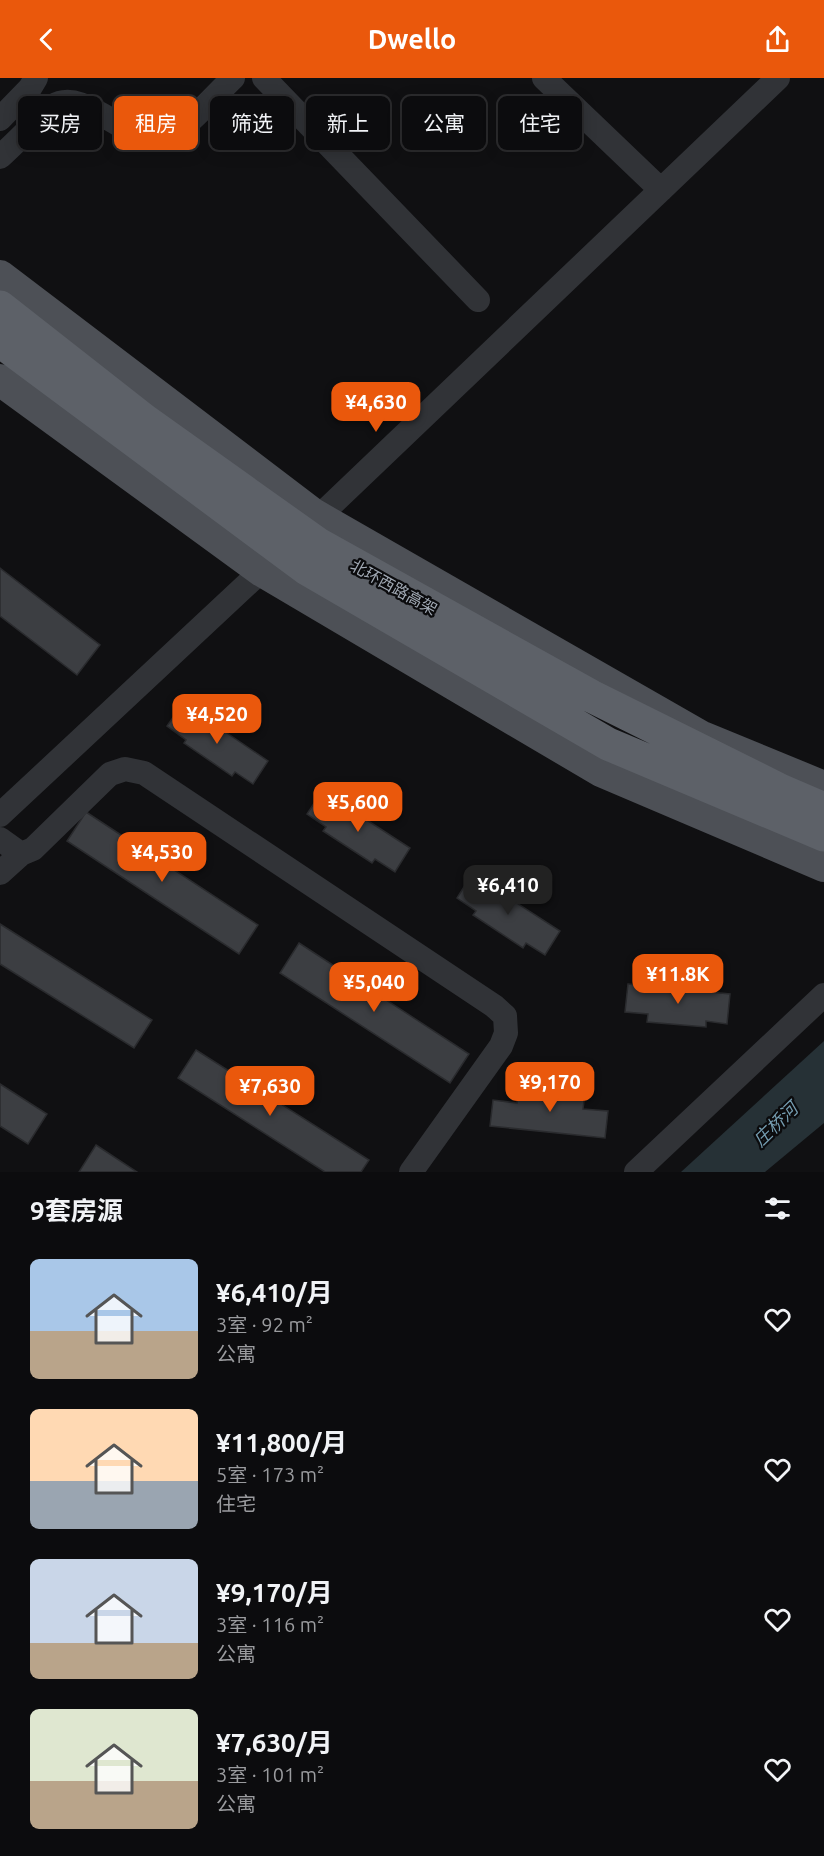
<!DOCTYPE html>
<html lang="zh">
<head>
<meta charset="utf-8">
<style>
  :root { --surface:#0c0c0e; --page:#1a1a1c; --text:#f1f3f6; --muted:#9a9b9e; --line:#2c2c2e; --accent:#ea580c }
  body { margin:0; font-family:Ubuntu,"Noto Sans SC",sans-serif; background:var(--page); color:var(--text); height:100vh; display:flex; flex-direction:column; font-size:22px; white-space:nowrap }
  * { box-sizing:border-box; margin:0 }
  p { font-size:20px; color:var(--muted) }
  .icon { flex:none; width:33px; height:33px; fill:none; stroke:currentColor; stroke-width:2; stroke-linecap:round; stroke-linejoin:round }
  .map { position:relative; height:1094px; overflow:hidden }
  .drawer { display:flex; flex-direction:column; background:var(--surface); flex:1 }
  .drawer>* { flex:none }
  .top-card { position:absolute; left:18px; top:18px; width:789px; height:54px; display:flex; gap:12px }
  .price { position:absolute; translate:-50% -51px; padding:0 14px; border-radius:12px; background:var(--accent); color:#fff; font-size:20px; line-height:39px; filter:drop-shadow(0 2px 3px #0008) }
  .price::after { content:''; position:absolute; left:50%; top:36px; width:18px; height:14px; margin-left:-9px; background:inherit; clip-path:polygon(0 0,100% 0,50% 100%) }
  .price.selected { background:#222; color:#fff }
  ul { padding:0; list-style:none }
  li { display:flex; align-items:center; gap:18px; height:150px; padding:0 30px }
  li span { display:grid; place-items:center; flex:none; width:168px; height:120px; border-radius:9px; color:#555 }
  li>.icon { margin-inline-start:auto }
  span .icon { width:72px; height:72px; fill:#fffc; stroke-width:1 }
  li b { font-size:26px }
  h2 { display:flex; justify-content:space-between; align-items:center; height:72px; padding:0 30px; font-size:26px }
  .chip { padding:0 21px; border-radius:9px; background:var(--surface); box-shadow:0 3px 15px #0003,0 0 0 2px var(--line); font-size:21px; line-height:54px }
  .chip.selected { background:var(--accent); color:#fff }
  header { display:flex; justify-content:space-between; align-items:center; height:78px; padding:0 30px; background:var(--accent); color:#fff; font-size:27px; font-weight:600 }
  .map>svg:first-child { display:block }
</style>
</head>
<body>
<header><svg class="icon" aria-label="back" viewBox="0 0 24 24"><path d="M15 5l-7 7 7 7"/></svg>Dwello<svg class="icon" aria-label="share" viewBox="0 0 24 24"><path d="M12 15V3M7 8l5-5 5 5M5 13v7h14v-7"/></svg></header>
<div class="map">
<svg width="824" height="1094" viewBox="0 0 824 1094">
  <rect width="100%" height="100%" fill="#101012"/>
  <path fill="#263136" d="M824 963V1045L765 1094H681Z"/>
  <path fill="#3c3e42" stroke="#2a2b2e" stroke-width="1.5" d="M0 490 100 567 77 597 0 538Z
    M183 625 268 683 253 706 235 694 232 698 184 665 186 662 167 648Z
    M322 713 410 770 395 794 375 781 372 785 323 753 326 749 307 736Z
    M86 734 258 847 239 876 67 763Z
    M472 796 560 853 545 877 526 865 523 870 473 837 476 833 457 820Z
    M0 846 152 942 134 970 0 886Z
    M299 865 469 976 450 1005 280 895Z
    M628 906 730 916 727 946 706 943V949L647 944 648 936 625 934Z
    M196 972 369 1082 361 1094H325L178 1000Z
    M0 1006 47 1036 28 1066 0 1048Z
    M518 1008 585 1015 583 1031 608 1033 605 1060 490 1048 493 1022 517 1025Z
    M96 1067 137 1094H79Z"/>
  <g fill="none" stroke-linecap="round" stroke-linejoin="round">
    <path stroke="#313337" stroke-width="24" d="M264 0 478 222
      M544 0 661 112
      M0 41 30 10 36 0
      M0 79C12 68 24 56 36 44 42 39 47 32 53 28 86 7 132 73 168 59 183 54 219 13 233 0
      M307 450 778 0
      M0 737 273 482
      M0 761 21 776
      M0 795 21 776 33 771 110 696 125 691 144 695 494 928 505 938 506 955 501 968 411 1094
      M636 1094 824 917"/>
    <path stroke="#4d5056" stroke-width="32" d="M0 198 313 436 700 658 824 709
      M0 302 262 493 601 693 824 788"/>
    <path stroke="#5d6168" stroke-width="33" d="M0 229 144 342 318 466 591 618 782 713 824 731
      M0 263 307 491 608 666 824 757"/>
  </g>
  <g text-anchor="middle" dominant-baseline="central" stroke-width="4.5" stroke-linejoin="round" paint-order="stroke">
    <g font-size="16" fill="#a1a9b4" stroke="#0b0b0d">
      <text transform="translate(394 509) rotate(29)">北环西路高架</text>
    </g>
    <g font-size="18" font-style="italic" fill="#759db1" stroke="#0b0b0d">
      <text transform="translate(775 1046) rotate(-44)">庄桥河</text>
    </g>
  </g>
</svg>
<b class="price" style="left:376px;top:355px">¥4,630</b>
<b class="price" style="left:217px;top:667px">¥4,520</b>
<b class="price" style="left:358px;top:755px">¥5,600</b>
<b class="price" style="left:162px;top:805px">¥4,530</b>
<b class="price selected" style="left:508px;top:838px">¥6,410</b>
<b class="price" style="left:678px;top:927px">¥11.8K</b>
<b class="price" style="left:374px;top:935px">¥5,040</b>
<b class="price" style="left:550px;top:1035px">¥9,170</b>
<b class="price" style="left:270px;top:1039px">¥7,630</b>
<div class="top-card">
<a class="chip">买房</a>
<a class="chip selected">租房</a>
<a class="chip">筛选</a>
<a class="chip">新上</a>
<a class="chip">公寓</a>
<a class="chip">住宅</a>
</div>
</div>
<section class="drawer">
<h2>9套房源<svg class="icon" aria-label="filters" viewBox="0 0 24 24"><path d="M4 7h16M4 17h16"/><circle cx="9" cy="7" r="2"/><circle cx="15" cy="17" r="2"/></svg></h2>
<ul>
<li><span style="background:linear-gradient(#a9c7e8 60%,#b9a48a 0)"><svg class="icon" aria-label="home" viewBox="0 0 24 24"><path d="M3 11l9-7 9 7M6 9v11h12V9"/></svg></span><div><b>¥6,410/月</b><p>3室 · 92 m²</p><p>公寓</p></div><svg class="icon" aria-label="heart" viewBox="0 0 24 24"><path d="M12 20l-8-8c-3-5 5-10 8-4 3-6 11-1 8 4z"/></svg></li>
<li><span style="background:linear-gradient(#ffd9b3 60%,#9aa5b1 0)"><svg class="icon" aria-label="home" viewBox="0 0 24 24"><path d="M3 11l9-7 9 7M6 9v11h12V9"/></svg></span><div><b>¥11,800/月</b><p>5室 · 173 m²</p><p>住宅</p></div><svg class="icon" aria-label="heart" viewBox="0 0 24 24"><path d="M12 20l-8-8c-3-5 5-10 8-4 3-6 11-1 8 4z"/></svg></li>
<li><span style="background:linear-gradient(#c9d6e8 70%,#b9a48a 0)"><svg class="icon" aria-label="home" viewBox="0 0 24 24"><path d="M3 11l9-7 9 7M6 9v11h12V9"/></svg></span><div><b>¥9,170/月</b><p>3室 · 116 m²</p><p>公寓</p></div><svg class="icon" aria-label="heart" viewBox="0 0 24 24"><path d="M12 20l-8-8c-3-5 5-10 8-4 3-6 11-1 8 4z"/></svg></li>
<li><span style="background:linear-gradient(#dfe7d0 60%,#b9a48a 0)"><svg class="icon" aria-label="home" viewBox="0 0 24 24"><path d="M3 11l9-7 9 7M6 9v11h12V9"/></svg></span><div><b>¥7,630/月</b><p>3室 · 101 m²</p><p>公寓</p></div><svg class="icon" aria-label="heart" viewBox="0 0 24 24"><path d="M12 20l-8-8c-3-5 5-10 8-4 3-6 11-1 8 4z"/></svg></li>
</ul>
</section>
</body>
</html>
